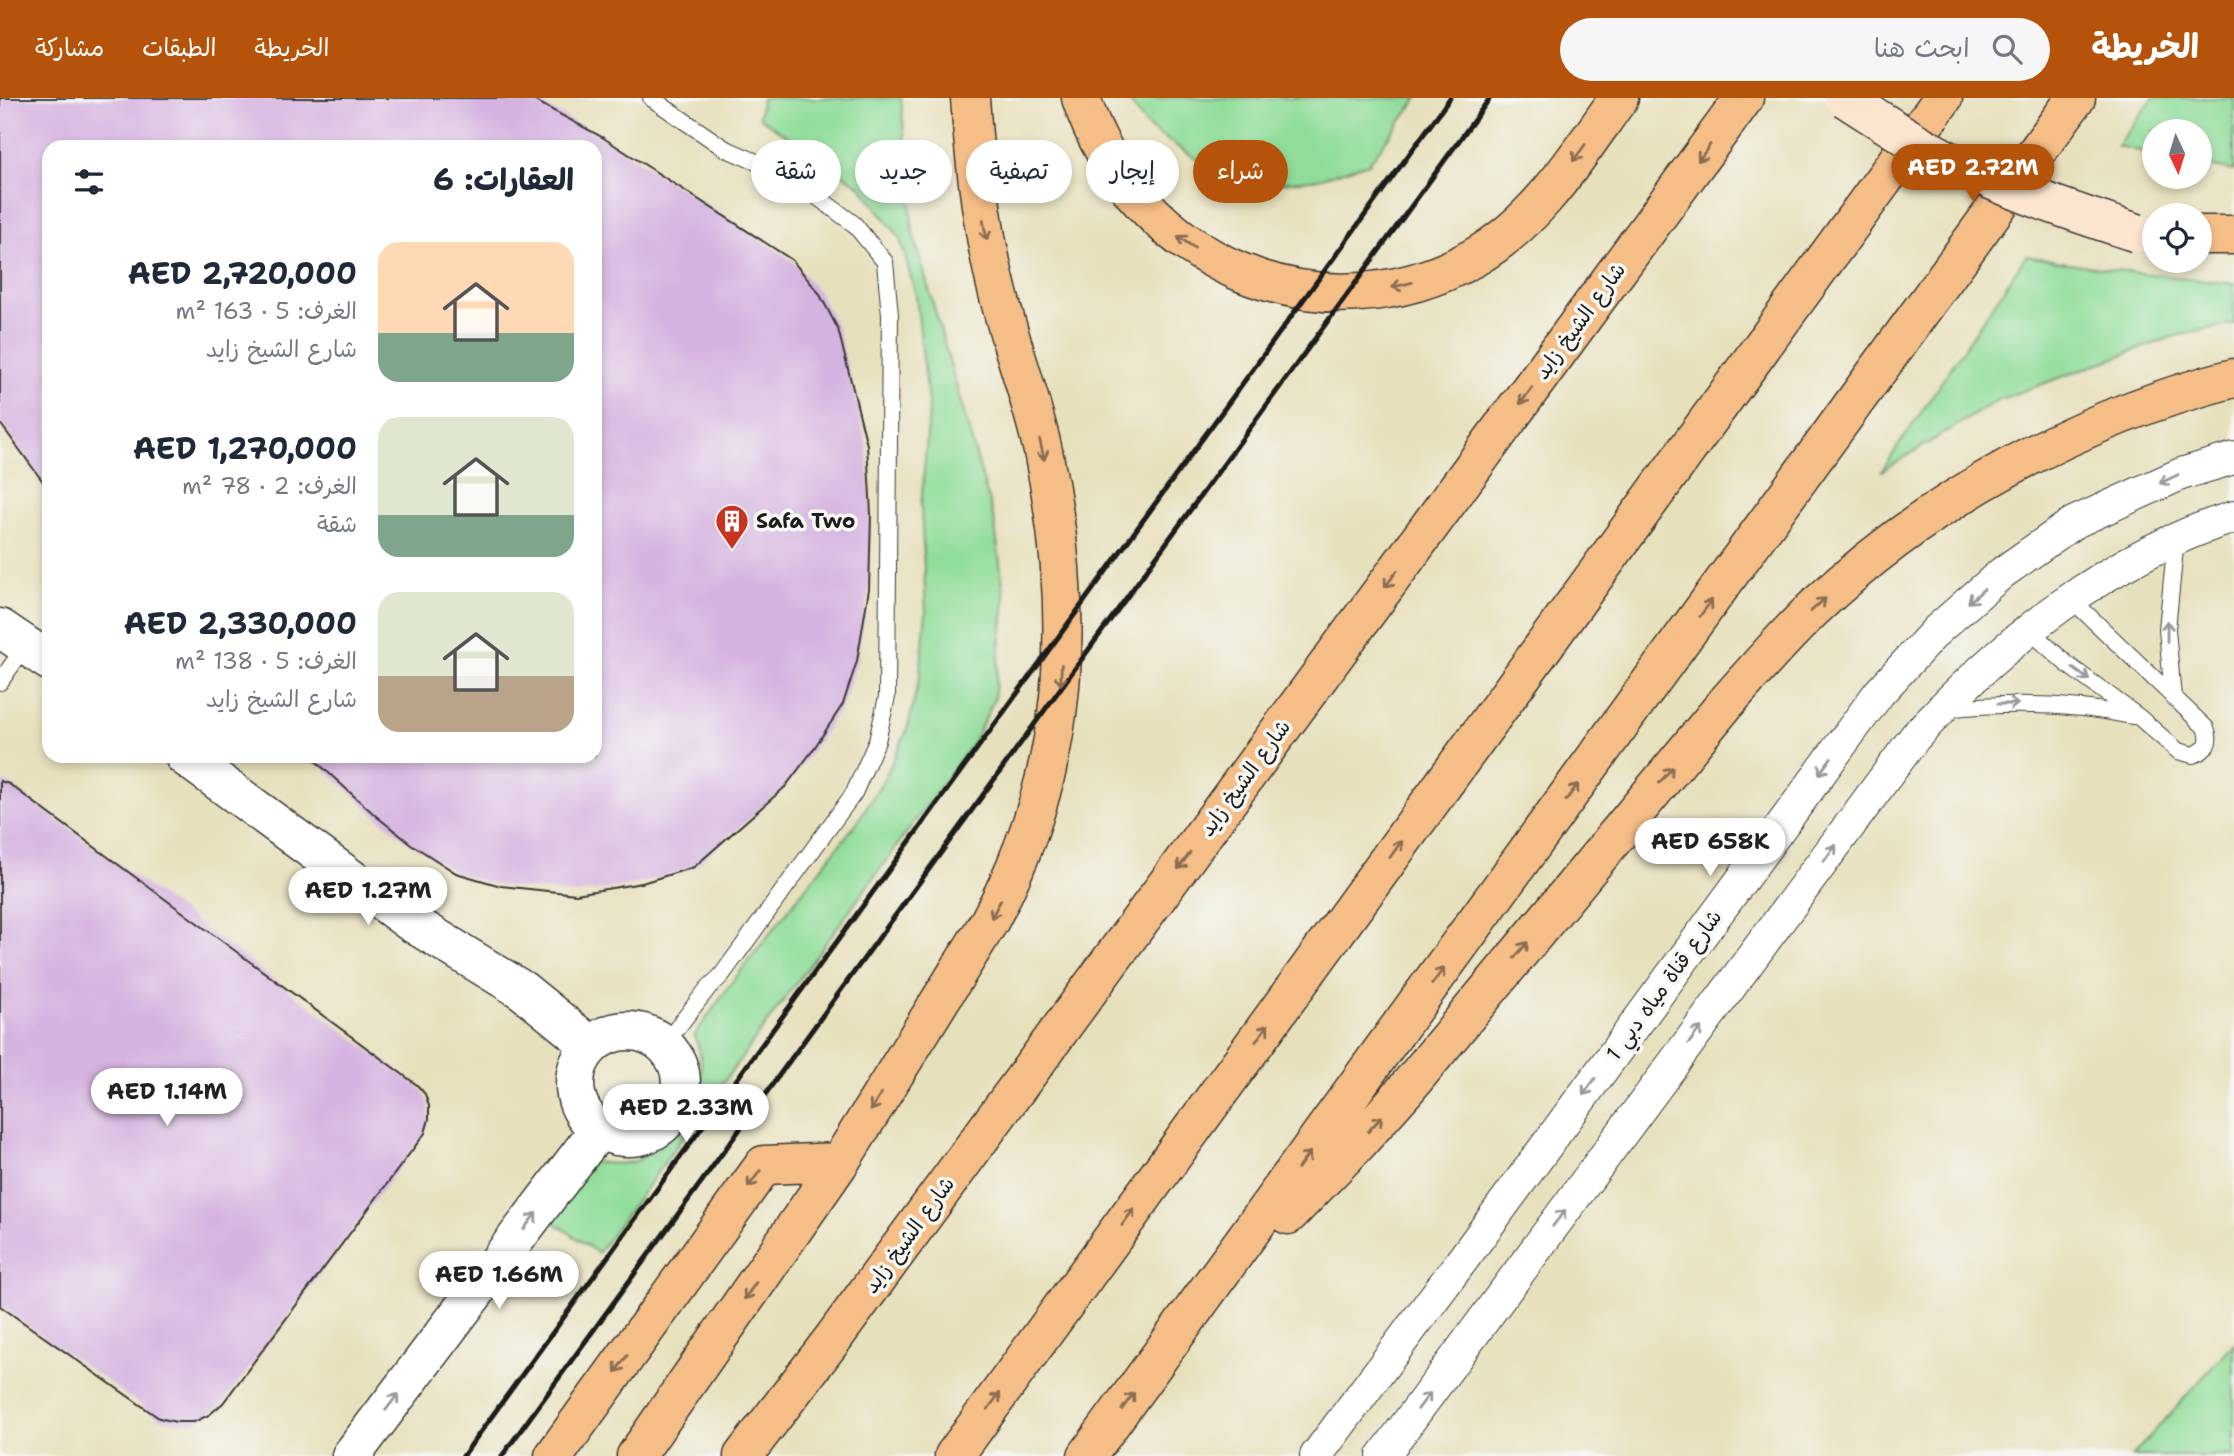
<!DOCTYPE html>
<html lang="ar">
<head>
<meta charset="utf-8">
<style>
  :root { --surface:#fff; --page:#f6f6f7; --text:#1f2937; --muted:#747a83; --accent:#b45309 }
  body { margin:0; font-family:"Shantell Sans","Playpen Sans Arabic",sans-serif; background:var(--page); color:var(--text); direction:rtl; height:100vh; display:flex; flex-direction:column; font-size:26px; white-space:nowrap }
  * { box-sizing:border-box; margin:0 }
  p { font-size:23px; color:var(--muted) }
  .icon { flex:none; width:38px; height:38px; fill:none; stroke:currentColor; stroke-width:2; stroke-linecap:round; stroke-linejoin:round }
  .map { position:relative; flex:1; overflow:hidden; direction:ltr }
  .drawer { position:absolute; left:42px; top:42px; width:560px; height:623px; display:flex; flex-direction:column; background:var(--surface); border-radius:21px; box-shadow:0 4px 10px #0003; direction:rtl }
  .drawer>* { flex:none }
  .banner { position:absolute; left:623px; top:42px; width:665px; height:63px; direction:rtl; display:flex; gap:14px }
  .needle { width:46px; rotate:176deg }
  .tools { position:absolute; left:2142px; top:21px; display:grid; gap:14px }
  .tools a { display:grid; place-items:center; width:70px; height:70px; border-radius:50%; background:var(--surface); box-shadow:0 4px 10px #0003; font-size:35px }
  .price { position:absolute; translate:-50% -60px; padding:0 16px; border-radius:24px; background:#fff; color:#222; font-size:23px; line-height:46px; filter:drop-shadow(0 2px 4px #0008) }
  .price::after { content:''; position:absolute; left:50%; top:42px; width:21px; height:16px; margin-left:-10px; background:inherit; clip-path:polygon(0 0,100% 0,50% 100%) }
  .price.on { background:var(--accent); color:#fff }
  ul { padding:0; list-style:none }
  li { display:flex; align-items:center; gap:21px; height:175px; padding:0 28px }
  li span { display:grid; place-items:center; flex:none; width:196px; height:140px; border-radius:21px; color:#555 }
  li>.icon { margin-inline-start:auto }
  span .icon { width:84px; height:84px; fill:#fffc; stroke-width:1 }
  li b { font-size:30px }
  h2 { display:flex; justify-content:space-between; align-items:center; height:84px; padding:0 28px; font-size:30px }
  .chip { padding:0 24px; border-radius:32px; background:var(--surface); box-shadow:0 4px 10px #0003; font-size:24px; line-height:63px }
  .chip.on { background:var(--accent); color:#fff }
  header { display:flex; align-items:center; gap:42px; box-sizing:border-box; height:98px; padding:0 35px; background:var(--accent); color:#fff }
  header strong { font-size:33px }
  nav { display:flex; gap:38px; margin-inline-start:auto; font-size:24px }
  .search { width:490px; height:63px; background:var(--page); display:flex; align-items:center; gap:18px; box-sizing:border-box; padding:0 24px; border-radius:38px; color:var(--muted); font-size:26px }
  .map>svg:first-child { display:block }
</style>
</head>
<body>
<header>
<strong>الخريطة</strong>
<div class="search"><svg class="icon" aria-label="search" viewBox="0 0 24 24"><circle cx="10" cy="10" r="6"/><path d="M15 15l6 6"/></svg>ابحث هنا</div>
<nav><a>الخريطة</a><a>الطبقات</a><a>مشاركة</a></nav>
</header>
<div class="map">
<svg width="2234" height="1358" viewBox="0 0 2234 1358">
  <rect width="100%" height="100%" fill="#f6f6f2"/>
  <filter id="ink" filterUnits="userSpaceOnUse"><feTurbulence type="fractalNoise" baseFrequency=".0143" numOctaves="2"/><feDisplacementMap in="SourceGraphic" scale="14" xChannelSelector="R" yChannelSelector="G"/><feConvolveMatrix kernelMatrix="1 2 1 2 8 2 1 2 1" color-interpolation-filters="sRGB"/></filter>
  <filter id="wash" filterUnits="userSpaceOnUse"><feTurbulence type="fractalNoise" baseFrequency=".00686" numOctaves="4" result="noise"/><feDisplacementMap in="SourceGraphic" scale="28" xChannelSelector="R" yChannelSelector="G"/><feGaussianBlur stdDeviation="1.57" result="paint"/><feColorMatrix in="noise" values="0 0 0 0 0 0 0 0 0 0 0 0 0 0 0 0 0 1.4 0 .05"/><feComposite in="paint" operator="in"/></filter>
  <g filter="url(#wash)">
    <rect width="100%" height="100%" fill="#e7e0bc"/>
    <path fill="#90dd9a" stroke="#567c5b" stroke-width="2" d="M762 0H901L913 135 994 421 1005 502 994 602 974 643 598 1155 548 1120 591 1064C607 1065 625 1068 640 1061 682 1040 717 984 694 938L732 884 858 723 884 681 907 633 920 577 926 515 921 407 929 314 916 198 900 140 860 88 759 19Z
      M1127 0H1418L1369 65 1319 81 1240 89 1149 30Z
      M2153 0H2234V73L2200 66V33H2154V56L2117 48Z
      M2026 158 2107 171 2234 186V226L2175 238 1998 302 1881 374Z
      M2234 1245V1358H2132Z"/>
    <g id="blocks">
      <path fill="#d5b3e0" d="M0 0H530L602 39 792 162 819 195 838 231 867 347 871 416 869 491 857 563 843 606 813 652 785 689 694 769 642 785 576 796 501 788 456 775 411 746 376 718 310 658H595V49H49V392L0 325Z
        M0 683 9 686 417 987 425 996 429 1008V1021L425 1035 223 1305 209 1317 194 1324H176L159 1320 0 1208Z"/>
    </g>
  </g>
  <g filter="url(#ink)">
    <use href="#blocks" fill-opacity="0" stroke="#3a3934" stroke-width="2"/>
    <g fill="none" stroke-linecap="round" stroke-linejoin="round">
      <defs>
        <path id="service" d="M651 0 724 50 789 78 854 126 885 164 890 217 887 599 877 643 854 695 721 878 708 890 664 947
          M2029 532 2068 567 2140 620 2178 653 2193 657C2206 653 2212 644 2206 630L2071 501
          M0 584 26 547
          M2173 600 2167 531 2176 441
          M1946 611C2009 604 2070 605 2132 618"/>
        <path id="minor" d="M1316 1358 1466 1157 1879 595 1937 532 2002 475 2073 425 2181 376 2234 360
          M1383 1358 1915 639C2001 545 2111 457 2234 419"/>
        <path id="tertiary" d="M0 530 49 563
          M184 658 409 823 522 892 591 948
          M575 986a53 53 0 1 1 106 0a53 53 0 1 1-106 0Z
          M351 1358 599 1031"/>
        <path id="motorway" d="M1081 0C1135 164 1321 247 1475 159 1539 122 1577 58 1619 0
          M2200 137H2234
          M1288 1117 1359 1044 1407 990 1726 605C1754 573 1782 541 1813 511 1930 400 2079 320 2234 280
          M554 1358 764 1067 840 1064
          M636 1358 840 1064 990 822C1070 672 1077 522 1044 358 1031 295 1006 236 993 174 980 116 974 58 970 0
          M743 1358 832 1242 1744 0
          M954 1358 1943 0
          M1087 1358 2076 0"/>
      </defs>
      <use href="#service" stroke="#3a3934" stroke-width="18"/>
      <use href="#minor" stroke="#3a3934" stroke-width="34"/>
      <use href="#tertiary" stroke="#3a3934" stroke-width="41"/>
      <use href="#motorway" stroke="#3a3934" stroke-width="41"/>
      <use href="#service" stroke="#fff" stroke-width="16"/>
      <use href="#minor" stroke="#fff" stroke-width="32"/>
      <use href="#tertiary" stroke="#fff" stroke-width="38"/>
      <use href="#motorway" stroke="#f6be87" stroke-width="38"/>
      <path stroke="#1c1c1c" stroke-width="5" d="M463 1358 1450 0
        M502 1358 1490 0"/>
      <defs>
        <path id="secondary-bridge" d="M1845 0C1887 27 1930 55 1975 75 2028 99 2082 117 2137 135"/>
      </defs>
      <use href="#secondary-bridge" stroke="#3a3934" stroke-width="41" stroke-linecap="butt"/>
      <use href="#secondary-bridge" stroke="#fbe5cf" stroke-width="38"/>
    </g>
    <defs><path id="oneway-shaft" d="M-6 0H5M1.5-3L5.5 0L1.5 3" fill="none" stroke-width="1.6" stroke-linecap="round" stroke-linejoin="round" transform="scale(1.75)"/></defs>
    <g stroke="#896d52">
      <use href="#oneway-shaft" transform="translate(1579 55) rotate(126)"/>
      <use href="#oneway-shaft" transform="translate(1704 55) rotate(126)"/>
      <use href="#oneway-shaft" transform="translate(985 132) rotate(80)"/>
      <use href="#oneway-shaft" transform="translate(1186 144) rotate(-145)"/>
      <use href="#oneway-shaft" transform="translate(1402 187) rotate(166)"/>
      <use href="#oneway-shaft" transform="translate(1526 298) rotate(126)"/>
      <use href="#oneway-shaft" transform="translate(1042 352) rotate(77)"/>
      <use href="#oneway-shaft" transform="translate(1391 481) rotate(126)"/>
      <use href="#oneway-shaft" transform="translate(1818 507) rotate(-42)"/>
      <use href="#oneway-shaft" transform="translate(1706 510) rotate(-54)"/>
      <use href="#oneway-shaft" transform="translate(1061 577) rotate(92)"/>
      <use href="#oneway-shaft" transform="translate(1666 677) rotate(-50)"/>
      <use href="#oneway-shaft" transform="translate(1572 694) rotate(-54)"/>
      <use href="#oneway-shaft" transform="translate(1396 751) rotate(-54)"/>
      <use href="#oneway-shaft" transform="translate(1184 763) rotate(126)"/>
      <use href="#oneway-shaft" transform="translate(996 811) rotate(118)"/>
      <use href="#oneway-shaft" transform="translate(1521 852) rotate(-50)"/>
      <use href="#oneway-shaft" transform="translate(1438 878) rotate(-54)"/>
      <use href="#oneway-shaft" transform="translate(1262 935) rotate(-54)"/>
      <use href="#oneway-shaft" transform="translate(876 1004) rotate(122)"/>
      <use href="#oneway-shaft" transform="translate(1375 1026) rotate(-48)"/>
      <use href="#oneway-shaft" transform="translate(1304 1062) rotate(-54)"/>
      <use href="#oneway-shaft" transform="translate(754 1081) rotate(126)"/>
      <use href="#oneway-shaft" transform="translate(1128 1119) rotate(-54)"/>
      <use href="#oneway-shaft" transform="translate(750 1193) rotate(125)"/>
      <use href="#oneway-shaft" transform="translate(621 1266) rotate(126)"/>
      <use href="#oneway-shaft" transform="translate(994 1303) rotate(-54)"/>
      <use href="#oneway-shaft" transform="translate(1128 1303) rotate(-54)"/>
    </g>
    <g stroke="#999">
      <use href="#oneway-shaft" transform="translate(2169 381) rotate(155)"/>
      <use href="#oneway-shaft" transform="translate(1976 498) rotate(139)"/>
      <use href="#oneway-shaft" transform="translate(2167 533) rotate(-90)"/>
      <use href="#oneway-shaft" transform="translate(2081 576) rotate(36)"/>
      <use href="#oneway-shaft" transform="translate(2008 606)"/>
      <use href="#oneway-shaft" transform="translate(1825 668) rotate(126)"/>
      <use href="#oneway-shaft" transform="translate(1830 755) rotate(-53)"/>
      <use href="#oneway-shaft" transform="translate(1695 937) rotate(-53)"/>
      <use href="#oneway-shaft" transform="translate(1589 989) rotate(126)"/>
      <use href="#oneway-shaft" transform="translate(1559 1120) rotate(-53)"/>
      <use href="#oneway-shaft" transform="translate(530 1123) rotate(-53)"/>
      <use href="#oneway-shaft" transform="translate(1424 1303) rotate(-53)"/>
      <use href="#oneway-shaft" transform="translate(392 1304) rotate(-53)"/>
    </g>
  </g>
  <defs>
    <symbol id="building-pin" viewBox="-11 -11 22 30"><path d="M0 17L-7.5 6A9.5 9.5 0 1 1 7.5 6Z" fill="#c8321e" stroke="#f6f6f2"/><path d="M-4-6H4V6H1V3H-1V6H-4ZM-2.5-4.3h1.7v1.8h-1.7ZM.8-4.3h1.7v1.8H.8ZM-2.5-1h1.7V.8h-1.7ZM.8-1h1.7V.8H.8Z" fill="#fff"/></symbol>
  </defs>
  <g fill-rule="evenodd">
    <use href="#building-pin" x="713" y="404" width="38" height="52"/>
  </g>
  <g text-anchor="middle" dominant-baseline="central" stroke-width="7" stroke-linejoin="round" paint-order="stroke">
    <g font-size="21" fill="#1c1c1c" stroke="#f6f6f2">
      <text transform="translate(1580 223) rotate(-54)">شارع الشيخ زايد</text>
      <text transform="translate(1245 680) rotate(-54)">شارع الشيخ زايد</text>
      <text transform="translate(1664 887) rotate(-54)">شارع قناة مياه دبي 1</text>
      <text transform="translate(909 1137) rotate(-54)">شارع الشيخ زايد</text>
    </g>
    <g font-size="21" font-weight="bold" fill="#1c1c1c" stroke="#f6f6f2" text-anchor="start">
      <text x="756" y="423">Safa Two</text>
    </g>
  </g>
</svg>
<div class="tools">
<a><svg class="needle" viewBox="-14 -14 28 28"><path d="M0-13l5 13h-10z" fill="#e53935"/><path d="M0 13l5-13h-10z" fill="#747a83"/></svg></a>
<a><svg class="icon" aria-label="locate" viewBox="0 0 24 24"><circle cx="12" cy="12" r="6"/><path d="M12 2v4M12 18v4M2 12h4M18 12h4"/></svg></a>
</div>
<b class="price on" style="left:1973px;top:106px">AED 2.72M</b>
<b class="price" style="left:1710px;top:780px">AED 658K</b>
<b class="price" style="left:368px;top:829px">AED 1.27M</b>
<b class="price" style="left:167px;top:1030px">AED 1.14M</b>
<b class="price" style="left:686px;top:1046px">AED 2.33M</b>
<b class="price" style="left:499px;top:1213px">AED 1.66M</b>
<div class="banner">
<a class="chip on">شراء</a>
<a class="chip">إيجار</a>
<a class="chip">تصفية</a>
<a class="chip">جديد</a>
<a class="chip">شقة</a>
</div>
<section class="drawer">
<h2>العقارات: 6<svg class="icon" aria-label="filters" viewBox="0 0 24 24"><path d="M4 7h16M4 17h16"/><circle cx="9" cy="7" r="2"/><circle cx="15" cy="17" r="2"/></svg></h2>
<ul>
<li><span style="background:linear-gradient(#ffd9b3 65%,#7fa58c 0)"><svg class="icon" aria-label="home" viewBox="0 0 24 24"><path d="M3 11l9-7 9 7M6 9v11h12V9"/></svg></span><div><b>AED 2,720,000</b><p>الغرف: 5 · 163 m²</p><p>شارع الشيخ زايد</p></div></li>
<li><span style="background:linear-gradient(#dfe7d0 70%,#7fa58c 0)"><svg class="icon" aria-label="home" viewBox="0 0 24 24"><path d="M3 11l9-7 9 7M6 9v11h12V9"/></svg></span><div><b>AED 1,270,000</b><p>الغرف: 2 · 78 m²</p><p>شقة</p></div></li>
<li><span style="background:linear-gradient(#dfe7d0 60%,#b9a48a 0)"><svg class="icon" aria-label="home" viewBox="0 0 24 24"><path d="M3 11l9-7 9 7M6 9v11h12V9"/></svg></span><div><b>AED 2,330,000</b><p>الغرف: 5 · 138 m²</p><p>شارع الشيخ زايد</p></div></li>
</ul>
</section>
</div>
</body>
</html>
